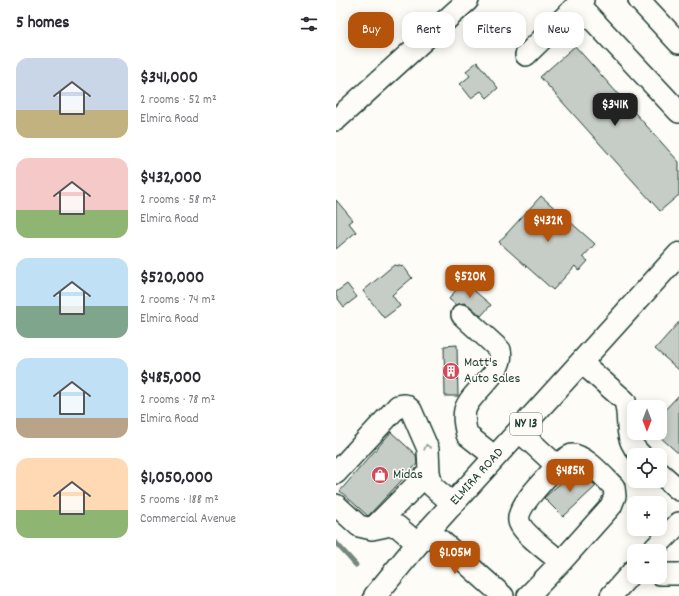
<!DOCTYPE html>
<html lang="en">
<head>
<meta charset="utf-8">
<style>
  :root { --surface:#fff; --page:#f7f7f7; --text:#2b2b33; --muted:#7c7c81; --accent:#b45309 }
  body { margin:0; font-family:Dekko,sans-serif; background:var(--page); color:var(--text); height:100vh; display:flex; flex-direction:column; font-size:15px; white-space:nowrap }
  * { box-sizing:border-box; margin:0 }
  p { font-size:13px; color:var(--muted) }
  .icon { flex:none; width:22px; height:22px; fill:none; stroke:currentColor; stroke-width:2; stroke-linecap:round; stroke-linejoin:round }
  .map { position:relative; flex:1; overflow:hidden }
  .details { display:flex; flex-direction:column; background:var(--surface); width:336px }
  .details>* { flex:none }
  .banner { position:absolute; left:12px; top:12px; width:271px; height:36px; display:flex; gap:8px }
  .needle { width:26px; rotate:180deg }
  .fabs { position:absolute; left:291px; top:400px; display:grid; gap:8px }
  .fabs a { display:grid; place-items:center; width:40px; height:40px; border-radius:8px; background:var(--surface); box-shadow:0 2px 10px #0003; font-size:20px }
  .price { position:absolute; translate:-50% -34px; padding:0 9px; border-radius:8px; background:var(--accent); color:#fff; font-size:13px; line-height:26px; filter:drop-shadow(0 1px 2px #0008) }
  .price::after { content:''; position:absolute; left:50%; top:24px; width:12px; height:9px; margin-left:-6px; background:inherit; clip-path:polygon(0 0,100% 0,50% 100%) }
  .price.active { background:#222; color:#fff }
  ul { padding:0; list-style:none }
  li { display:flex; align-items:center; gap:12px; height:100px; padding:0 16px }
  li span { display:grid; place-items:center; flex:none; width:112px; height:80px; border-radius:12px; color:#555 }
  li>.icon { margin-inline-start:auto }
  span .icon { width:48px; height:48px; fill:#fffc; stroke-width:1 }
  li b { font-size:17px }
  h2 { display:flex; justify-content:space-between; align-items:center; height:48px; padding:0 16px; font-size:17px }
  .pill { padding:0 14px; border-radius:12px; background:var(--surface); box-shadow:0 2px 10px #0003; font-size:14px; line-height:36px }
  .pill.active { background:var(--accent); color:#fff }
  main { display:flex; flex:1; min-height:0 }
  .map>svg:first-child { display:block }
</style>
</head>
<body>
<main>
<section class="details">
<h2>5 homes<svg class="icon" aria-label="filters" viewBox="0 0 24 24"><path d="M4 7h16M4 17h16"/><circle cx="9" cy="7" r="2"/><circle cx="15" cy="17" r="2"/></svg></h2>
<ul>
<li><span style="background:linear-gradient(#c9d6e8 65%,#c2b280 0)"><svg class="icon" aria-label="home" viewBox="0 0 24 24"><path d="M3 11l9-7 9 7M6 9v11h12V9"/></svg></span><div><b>$341,000</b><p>2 rooms · 52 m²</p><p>Elmira Road</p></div></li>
<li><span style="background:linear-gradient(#f6c9c9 65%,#8fb573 0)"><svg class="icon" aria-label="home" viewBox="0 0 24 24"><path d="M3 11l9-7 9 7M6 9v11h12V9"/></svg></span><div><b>$432,000</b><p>2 rooms · 58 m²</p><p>Elmira Road</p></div></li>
<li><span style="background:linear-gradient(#bfe0f5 60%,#7fa58c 0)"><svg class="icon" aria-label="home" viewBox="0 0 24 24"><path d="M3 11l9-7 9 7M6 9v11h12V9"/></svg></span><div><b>$520,000</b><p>2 rooms · 74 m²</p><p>Elmira Road</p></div></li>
<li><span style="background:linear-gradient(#bfe0f5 75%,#b9a48a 0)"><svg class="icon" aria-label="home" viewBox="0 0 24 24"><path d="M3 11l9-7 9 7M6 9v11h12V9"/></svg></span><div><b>$485,000</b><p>2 rooms · 78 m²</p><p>Elmira Road</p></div></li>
<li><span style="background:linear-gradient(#ffd9b3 65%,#8fb573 0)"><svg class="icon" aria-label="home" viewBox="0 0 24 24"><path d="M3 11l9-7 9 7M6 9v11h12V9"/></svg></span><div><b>$1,050,000</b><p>5 rooms · 188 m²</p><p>Commercial Avenue</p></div></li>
</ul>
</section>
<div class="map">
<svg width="343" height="596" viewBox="0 0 343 596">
  <rect width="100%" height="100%" fill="#fdfcf7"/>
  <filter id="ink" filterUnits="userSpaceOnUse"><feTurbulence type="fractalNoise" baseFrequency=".025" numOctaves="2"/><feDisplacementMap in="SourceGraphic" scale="8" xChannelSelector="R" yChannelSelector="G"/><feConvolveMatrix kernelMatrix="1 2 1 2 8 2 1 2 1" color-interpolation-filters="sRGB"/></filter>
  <g filter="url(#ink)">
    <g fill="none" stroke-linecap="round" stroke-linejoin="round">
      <path stroke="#75877f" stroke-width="5" d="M0 543 20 565"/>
    </g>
    <path fill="#c6cdc7" stroke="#1f3d34" d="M239 46 343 162V195L324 211 204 77Z
      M141 62 162 88 151 98 145 91 135 98 124 84 134 76 130 71Z
      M205 196 259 244 247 257 252 261 243 271 239 266 217 290 163 242Z
      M0 200 17 220 13 223 20 232 0 249Z
      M58 265 68 267 76 278 56 295 64 306 48 318 27 291Z
      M127 281 155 305 145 316 134 306 128 303 120 305 113 299Z
      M11 284 21 297 8 307 0 296V292Z
      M343 322V370L319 349Z
      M121 345 122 396H109L108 346Z
      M343 395V454L324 437V415Z
      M55 432 80 455 81 464 32 516 4 491Z
      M240 469 260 486 227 517 208 498Z"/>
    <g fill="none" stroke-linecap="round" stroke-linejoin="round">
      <defs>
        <path id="minor" d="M247 0 242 4 343 112
          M303 0 343 43
          M190 55 242 4
          M0 120 132 0
          M126 315 164 350C170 373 134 391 129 410 127 418 129 426 131 435L159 457
          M245 362 289 401C295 422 286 438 305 455
          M183 431 221 466C211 477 180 507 183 521 185 532 215 554 225 562L192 596
          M221 466C225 462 230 457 236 455 247 453 270 479 278 487L279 496 275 506 225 562
          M0 473 62 406 69 405 75 410 92 449 93 472 96 486 117 504
          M324 473 343 490
          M0 505 23 526 36 529 55 525 61 526 82 544
          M36 529 93 472
          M93 530 167 596
          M316 551 343 523
          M324 574H343
          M275 596 298 570"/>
        <g id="highway">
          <path id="s1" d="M39 596 93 530 343 254"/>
        </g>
      </defs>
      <use href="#minor" stroke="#1f3d34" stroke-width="24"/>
      <use href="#highway" stroke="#1f3d34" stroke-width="25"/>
      <use href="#minor" stroke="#fdfcf7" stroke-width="21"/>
      <use href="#highway" stroke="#fdfcf7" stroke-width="22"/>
    </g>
    <defs><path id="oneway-chevron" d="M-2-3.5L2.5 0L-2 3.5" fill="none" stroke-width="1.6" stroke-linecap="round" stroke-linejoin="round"/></defs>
    <use stroke="#8e9c96" href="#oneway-chevron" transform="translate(91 447) rotate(-105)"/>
  </g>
  <defs>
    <symbol id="building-disc" viewBox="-11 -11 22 22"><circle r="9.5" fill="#d1495b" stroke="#fdfcf7"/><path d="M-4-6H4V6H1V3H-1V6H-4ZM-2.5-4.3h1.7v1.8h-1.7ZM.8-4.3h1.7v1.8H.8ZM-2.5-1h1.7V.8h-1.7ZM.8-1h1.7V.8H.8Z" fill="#fff"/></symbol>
    <symbol id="shop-disc" viewBox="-11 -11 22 22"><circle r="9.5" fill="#d1495b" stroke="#fdfcf7"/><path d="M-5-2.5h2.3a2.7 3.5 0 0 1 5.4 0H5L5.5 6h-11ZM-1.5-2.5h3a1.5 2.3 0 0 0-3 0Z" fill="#fff"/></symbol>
  </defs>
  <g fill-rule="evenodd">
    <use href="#building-disc" x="105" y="361" width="20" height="20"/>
    <use href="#shop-disc" x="34" y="465" width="20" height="20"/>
  </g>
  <g text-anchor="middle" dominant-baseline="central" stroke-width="3" stroke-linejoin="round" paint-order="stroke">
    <rect fill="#fdfcf7" stroke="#62766e" stroke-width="1" x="174" y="413" width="32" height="22" rx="3"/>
    <g font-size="13" font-weight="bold" fill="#1f3d34">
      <text x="190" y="424">NY 13</text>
    </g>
    <g font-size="14" fill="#1f3d34" stroke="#fdfcf7" text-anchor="start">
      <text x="128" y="363">Matt's<tspan x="128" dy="16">Auto Sales</tspan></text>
      <text x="57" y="475">Midas</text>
    </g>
    <g font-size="14" fill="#1f3d34" stroke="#fdfcf7">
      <text stroke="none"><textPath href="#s1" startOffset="157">ELMIRA ROAD</textPath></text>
    </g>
  </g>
</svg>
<div class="fabs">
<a><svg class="needle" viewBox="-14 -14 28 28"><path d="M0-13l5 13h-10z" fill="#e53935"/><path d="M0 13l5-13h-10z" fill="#7c7c81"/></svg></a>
<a><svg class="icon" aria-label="locate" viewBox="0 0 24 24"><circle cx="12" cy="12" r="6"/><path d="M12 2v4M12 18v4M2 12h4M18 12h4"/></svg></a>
<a>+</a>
<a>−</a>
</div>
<b class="price active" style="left:279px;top:127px">$341K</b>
<b class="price" style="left:212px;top:243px">$432K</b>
<b class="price" style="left:134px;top:299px">$520K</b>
<b class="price" style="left:234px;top:493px">$485K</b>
<b class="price" style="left:119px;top:575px">$1.05M</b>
<div class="banner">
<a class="pill active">Buy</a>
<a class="pill">Rent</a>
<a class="pill">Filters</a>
<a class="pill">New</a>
</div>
</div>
</main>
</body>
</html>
